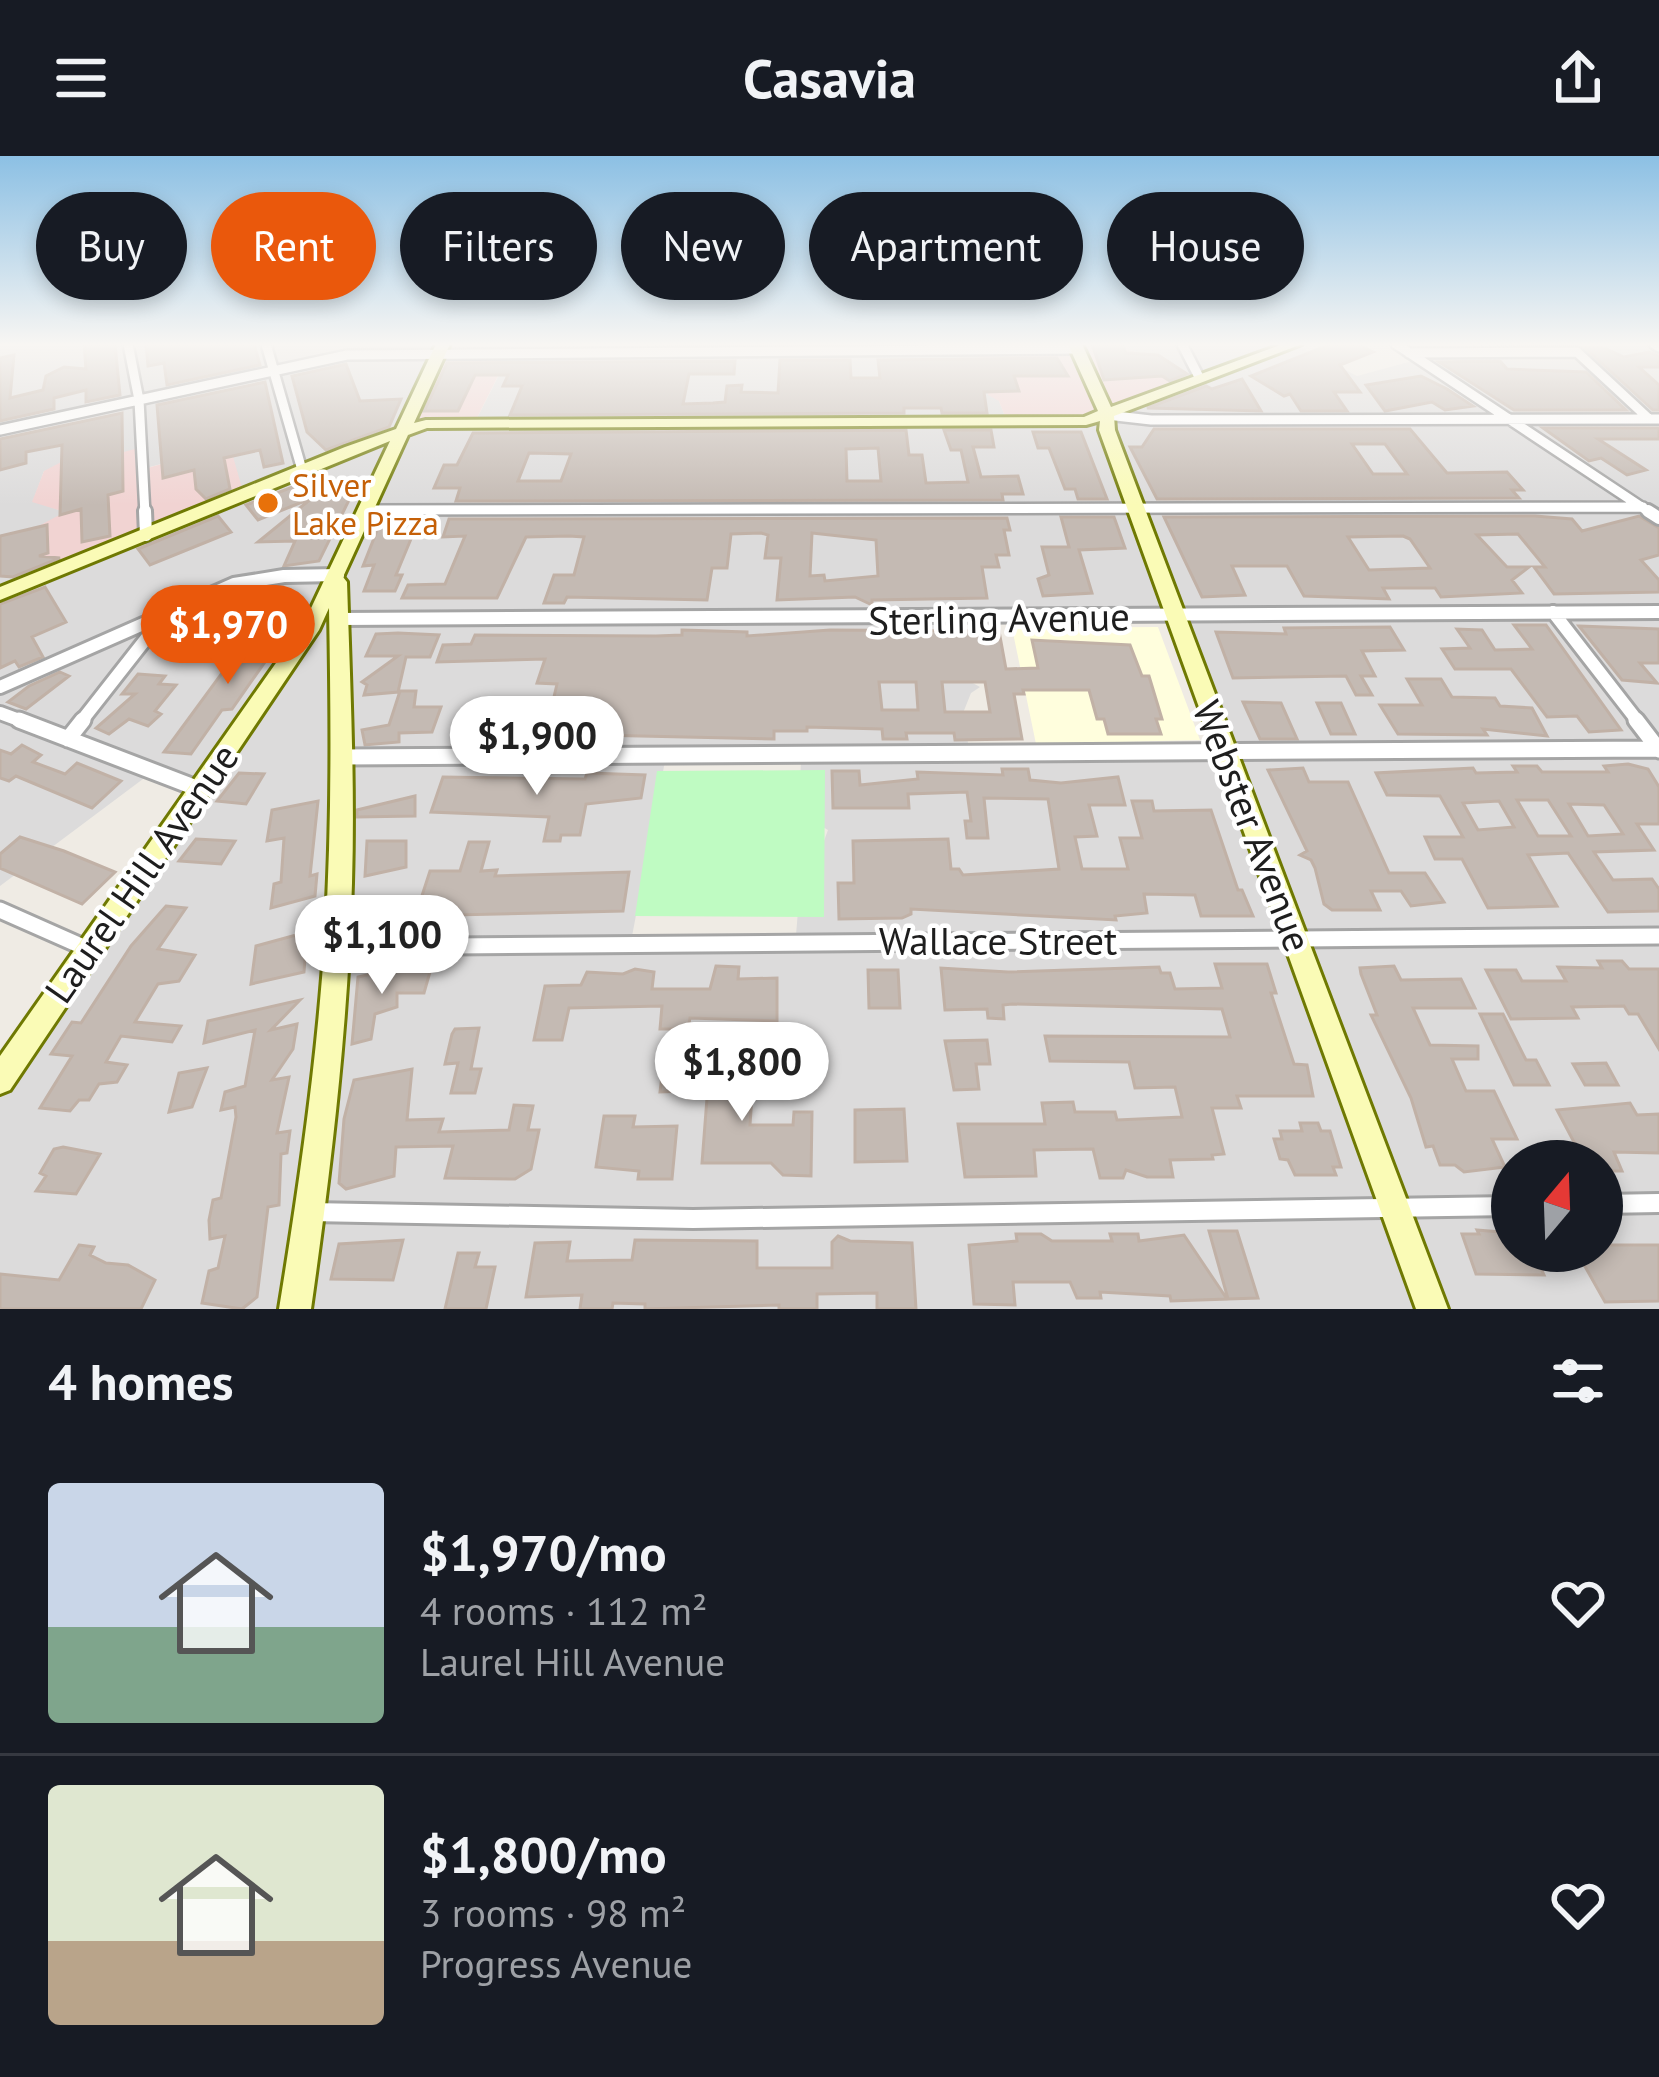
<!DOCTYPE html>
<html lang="en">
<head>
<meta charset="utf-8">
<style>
  :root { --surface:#171b24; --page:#20242c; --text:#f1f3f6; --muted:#9ea1a6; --line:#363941; --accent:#ea580c }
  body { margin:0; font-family:"PT Sans",sans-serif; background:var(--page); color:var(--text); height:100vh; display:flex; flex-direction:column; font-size:45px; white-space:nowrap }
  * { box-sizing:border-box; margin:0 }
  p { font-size:39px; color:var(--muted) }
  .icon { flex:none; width:66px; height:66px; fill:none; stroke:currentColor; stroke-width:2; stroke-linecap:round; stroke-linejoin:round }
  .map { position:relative; height:1153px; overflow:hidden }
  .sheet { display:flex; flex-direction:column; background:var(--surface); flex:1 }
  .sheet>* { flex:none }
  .guide { position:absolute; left:36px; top:36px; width:1587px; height:108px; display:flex; gap:24px }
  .needle { width:78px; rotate:19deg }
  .tools { position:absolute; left:1491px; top:984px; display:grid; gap:24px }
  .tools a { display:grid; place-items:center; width:132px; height:132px; border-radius:50%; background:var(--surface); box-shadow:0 6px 18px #0003; font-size:60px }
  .price { position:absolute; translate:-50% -102px; padding:0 27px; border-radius:42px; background:#fff; color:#222; font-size:39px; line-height:78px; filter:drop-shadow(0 3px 6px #0008) }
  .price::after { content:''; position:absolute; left:50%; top:72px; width:36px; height:27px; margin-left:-18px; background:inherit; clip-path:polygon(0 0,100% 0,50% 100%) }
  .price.selected { background:var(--accent); color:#fff }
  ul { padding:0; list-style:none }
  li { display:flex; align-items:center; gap:36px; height:300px; padding:0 48px }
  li+li { border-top:3px solid var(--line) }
  li span { display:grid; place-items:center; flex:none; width:336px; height:240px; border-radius:12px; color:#555 }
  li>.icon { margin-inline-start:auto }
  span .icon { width:144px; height:144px; fill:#fffc; stroke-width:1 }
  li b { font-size:51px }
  h2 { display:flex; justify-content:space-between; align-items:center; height:144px; padding:0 48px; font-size:51px }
  .chip { padding:0 42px; border-radius:54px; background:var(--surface); box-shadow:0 6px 18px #0003; font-size:42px; line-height:108px }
  .chip.selected { background:var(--accent); color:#fff }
  header { display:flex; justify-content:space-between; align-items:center; height:156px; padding:0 48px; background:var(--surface); font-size:54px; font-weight:700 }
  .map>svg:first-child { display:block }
</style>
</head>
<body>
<header><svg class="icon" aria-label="menu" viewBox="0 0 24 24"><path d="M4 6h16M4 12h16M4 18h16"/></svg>Casavia<svg class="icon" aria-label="share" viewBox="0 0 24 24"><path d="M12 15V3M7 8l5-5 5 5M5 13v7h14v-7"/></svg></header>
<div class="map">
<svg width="1659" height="1153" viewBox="0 0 1659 1153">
  <rect width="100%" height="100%" fill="#efebe4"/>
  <path fill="#dcdbdb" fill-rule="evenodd" d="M0 188H441L440 269 474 268 499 219 493 213 496 200 510 199 516 188H1074L1077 194 999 245 1006 263 1181 227 1158 216 1145 198 1128 194V188H1301L1297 189 1357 220 1416 204 1392 188H1659V1153H0V926L194 637 147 620 0 730ZM229 290 41 401 65 356 33 345 44 315 98 303 146 312ZM1176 460 1221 600 970 599 963 557 971 537 980 531 969 525 956 464ZM801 603 799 657 828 674 798 755 795 791H630L665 605ZM1512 1005H1602V1095H1512Z"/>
  <path fill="#f1d3d2" d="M441 188H516L510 199 496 201 492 215 499 218 474 268 398 275Z
    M1074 188H1128V194L1145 198 1158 216 1183 228 1103 264 1006 263 999 245 988 239 991 228 982 221 978 198 1077 194Z
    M146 290 147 312 230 290 244 339 50 416 35 398 33 373 65 356 32 346 44 315 69 302 98 303Z"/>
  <path fill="#fffedd" d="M1158 471 1200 584 1036 588 1012 472Z"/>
  <path fill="#bffbc2" d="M825 614 824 761 635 760 657 615Z"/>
  <path fill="#c4bab3" stroke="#c1b1a6" stroke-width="3" fill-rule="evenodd" d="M84 188H115L120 239 86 246V234L54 242V253L0 265V202L14 199 10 242 43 234 46 220 64 211 86 213Z
    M146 188H254L260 209 167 229 164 207 148 210Z
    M1092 188H1122L1126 197 1158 199 1187 218 1170 225 1162 220 1104 224Z
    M1331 188H1356L1373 196 1340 209 1360 236H1334L1347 255H1301L1290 238 1284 240 1251 220Z
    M1584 191H1602L1624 201 1649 196 1659 200V211H1639L1659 229V254H1653Z
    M1057 202 1068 220H1014L1019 235 984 236 987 257H942L941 252H904V257L510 259 522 230H503L508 219H475L458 255H424L447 207 735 205 734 218H689L683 248 713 247 725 246 727 230 742 229 741 236 778 237 780 204H850L851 222H880L878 204Z
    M1500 205 1507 213 1586 216 1626 254H1514L1439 206Z
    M346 208 360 245 401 243 389 271 326 294 307 276 292 220Z
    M1421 220 1447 233 1473 250 1445 254 1432 246 1385 255 1366 229Z
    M1242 223 1261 255 1147 252 1206 230 1212 233Z
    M265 226 283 307 264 311 260 294 224 302 230 333 206 343 196 333 194 314 163 322 157 249Z
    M122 257 123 335 108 339 110 380 82 386 81 353 60 359 62 289 26 296V307L0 314V283Z
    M1543 272H1659V283H1598L1646 314 1627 319 1601 302 1589 305Z
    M1154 273H1410L1447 317 1507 316 1523 334H1512L1519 342 1157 343 1130 291H1142ZM1352 288H1385L1407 318H1373Z
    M906 274 909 299H922L926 327 968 326 961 294H951L944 274H991L994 291H973L981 321 1018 320 1023 338H1002L1003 344 456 345 460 332H434L444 309H457L473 277ZM878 292 881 325H847L846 293ZM529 297 571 298 561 325H518Z
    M1033 276H1081L1107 343H1078L1075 333H1065L1049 292H1038Z
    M321 320 340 339 352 338 319 405 284 410 295 385 258 386 312 342 258 364 246 349Z
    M218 360 231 376 150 409 138 393Z
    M1535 360 1572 363 1582 375 1639 360 1659 372V399L1641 404 1659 424V436L1554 438 1534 411H1545L1518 378 1477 379 1507 411H1529L1512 424 1522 437 1441 441 1435 432H1383L1389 443 1304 440 1287 410H1232L1245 439 1202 441 1164 361ZM1403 380 1410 383 1430 412 1369 414 1348 381Z
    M1061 361H1114L1125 392 1079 394 1092 437 1043 440 1038 423 1049 419 1042 391H1069Z
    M1007 362 1010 374H1004L1009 399H996L999 411H982L987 442 872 444V449L855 441 777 444 781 402H765L768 379 761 377 731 378 727 412H712L707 444 567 441 564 447H544L554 419H574L584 381 569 380 526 381 497 442H402L408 429 445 428 465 380 443 381 449 363ZM812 377 876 384 878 420 825 425 824 419 810 420Z
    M380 367 399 368 397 378H413L396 419H402L395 435H364L374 409 363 410Z
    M47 369 48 397 39 400 60 402 13 421 0 420V380Z
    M45 431 66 466 32 481 43 501 19 511 15 505 0 512V448Z
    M258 468 288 473 232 553 222 554 191 598 164 596Z
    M1514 469H1546L1621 574 1589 576 1577 560 1547 561 1511 513H1455L1442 493 1470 492 1457 473 1482 474 1495 494 1532 493Z
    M1579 470 1659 473V507H1640L1657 527 1622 524Z
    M1390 471 1404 494 1362 495 1375 520H1361L1372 539H1356L1346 520 1233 522 1216 476 1286 478 1284 472Z
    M682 474 747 476V480L830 474 999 475 1006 513 1038 512 1032 484 1130 489 1142 520H1149L1162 563H1156L1161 578H1108L1104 563H1097L1089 534H1023L1024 538H1014L1022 583 955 584 954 577H906L907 583H883L882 573 807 571V575H774V583L596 579 599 563 570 565 566 582H504L510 562H549L557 528 537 527 545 503 437 506 443 489 471 488 475 479 656 480 682 479ZM879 526H916L918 554H882ZM942 526H985L990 556H945Z
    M376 478 398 477 439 479 430 501H406L398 536 364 539 367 529 362 526 398 500H366Z
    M60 516 69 520 26 553 8 546 29 530Z
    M138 518 165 520 159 528 176 529 155 555 161 558 148 570 129 563 109 578 96 572 135 538H122Z
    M1407 523H1441L1452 541 1495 542 1500 550 1532 552 1547 580 1483 573 1487 579 1398 578 1380 549H1422Z
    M400 535H416L414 551H441L432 576 399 577V586L365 589 362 574 389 569Z
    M1243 546 1281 547 1297 583H1260Z
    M1317 547H1341L1355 578H1331Z
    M22 589 41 599 33 606 65 618 77 607 121 625 92 652 16 620 9 625 0 622V594L11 598Z
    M1628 608 1648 613 1659 631V668H1637L1654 694 1594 696 1613 724 1652 723 1659 733V755L1608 756 1568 697 1528 699 1557 750 1488 752 1462 703H1435L1425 681H1463L1440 640 1387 639 1376 617 1473 612 1476 617 1517 616 1513 610H1537L1542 616H1608L1604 610ZM1517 644H1548L1571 680H1538ZM1499 645 1514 671 1478 674 1463 647ZM1569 648 1604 649 1623 678 1588 680Z
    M1303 612 1309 626H1348L1389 717H1425L1444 746 1411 750 1401 735H1371L1380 754H1332L1324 748 1315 712 1311 704 1300 699 1307 695 1268 614Z
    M1002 613H1028L1030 624 1061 627 1118 621 1125 649H1089L1097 680 1075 681 1082 713H1128L1120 682H1142L1132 645H1152L1154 655 1211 654 1238 734H1242L1253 760H1201L1195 739 1144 738 1147 757 1115 760 1116 764 911 753V758L902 762 839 763 838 727H854L853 685 948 683 951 713H959L963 719 1059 713 1048 643 984 642 988 682H967L965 665H971L967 636 908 638 909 652H833L832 615H859L860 629 918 623 917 616 1003 619Z
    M239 617 264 618 246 648 217 645Z
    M587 617 645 619 641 642 586 648 580 679H561L560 685H544L549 661 431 656 443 621 585 623Z
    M415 640V660L357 661V654Z
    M318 645 310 720 317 718 315 740 271 752 274 728 281 726 284 682 267 685 272 654Z
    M20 681 64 695 115 716 82 748 0 712V698Z
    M196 683 235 685 221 708 179 705Z
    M367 685H406V711L365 720Z
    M469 686H489L481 715 497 714 495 720 629 716 623 755 455 759 457 752H418L430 715H460Z
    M166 750 186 752 158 793 195 799 179 825 158 828 135 866 181 870 172 886 121 880 106 906 127 909 117 926 99 928 89 944H79L70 955 40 952 72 900 51 898 72 866 81 867 131 790Z
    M307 776 304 816 251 828 256 790Z
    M1598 805H1622L1629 813H1659V893L1638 858H1629L1624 850 1572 851 1578 862 1511 863 1486 814H1516L1522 825H1566L1558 811 1602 812Z
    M1215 808H1267L1276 837H1271L1294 908 1307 909 1313 940H1237L1241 952H1212L1224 998 1212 999 1213 1003 1170 1004 1173 1021H1147L1126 1014 1123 1022H1100L1093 993 1034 994 1036 1020 965 1021 958 968H1045L1042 947 1073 946 1075 956H1115L1117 964 1182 961 1175 931 1135 932 1129 906 1050 905 1045 880 1230 881 1222 853 1012 848 1003 849 1004 863 988 862 987 853 945 854 941 812 1008 816 1159 811 1161 817H1170L1175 833 1222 832Z
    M716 810 739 811 738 823 777 822V865L690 862 688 873H660L662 850 569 852 562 884H534L545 830 581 829 587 816 623 818 635 813 654 816 652 833H710Z
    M1394 810 1401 824 1461 823 1475 852H1413L1430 889 1478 890V903H1452L1466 935H1494L1517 983H1492L1505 1011 1464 1016 1455 1009H1440L1433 990 1426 991 1411 942 1371 859H1377L1361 818 1360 812Z
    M389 814 430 816 424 837H397V851L375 858 371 883 352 888 358 821Z
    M868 814H898L900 852H869Z
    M300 844 271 874 297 868 293 893 272 924 289 921 277 977 290 975 287 997 281 998 279 1049 268 1051 257 1141 242 1153 202 1147 209 1115 218 1112 225 1080 210 1083 209 1064 213 1044 221 1042 236 961 235 951 221 954 225 936 245 930 255 874 204 887 208 865Z
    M1480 858H1503L1526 904H1536L1549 929H1514Z
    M479 872 471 913H481L475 937H451L458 907 445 908 452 878 455 873Z
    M987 884 990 908H976L979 933 954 934 945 885Z
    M1606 907 1618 929H1585L1573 908Z
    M207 912 192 951 169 956 179 917Z
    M663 912H733L731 939 752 940 750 969H793L794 956H812L811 1020 783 1019 771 1007H702L707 942H689L690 935 660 936Z
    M412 913 407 964 443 963 439 976 509 974 514 949 533 950 528 974H539L531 1013 515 1023 445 1022 453 990 396 991 394 1020 346 1033 339 1027 344 963 354 924Z
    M1630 947 1637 959 1659 958V997L1614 996 1622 1015H1602V1005H1584L1557 954Z
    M904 953 907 1005 855 1006V954Z
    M604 960H635L633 971 677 970 672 1023H638L639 1015 596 1011Z
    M1300 967H1318L1321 975H1330L1341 1011H1333L1336 1019H1295L1288 1004 1280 1003 1274 983H1282L1280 975H1302Z
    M63 991 100 998 76 1038 36 1035 46 1020 40 1017 54 993Z
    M1477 1074 1512 1077V1095H1533L1544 1119 1476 1118 1462 1078H1479Z
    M1209 1075H1237L1258 1142 1228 1143Z
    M1016 1078H1041L1052 1085H1112L1110 1078H1138L1139 1085 1184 1079 1227 1143 1171 1145 1170 1140 1100 1136 1101 1142H1077L1070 1126H1013L1015 1149 974 1148 969 1089 1017 1085Z
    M838 1080 850 1085 912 1087 916 1153H877V1137L817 1138V1153H779V1149L645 1153V1148L613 1147 612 1153H580L582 1139 526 1141 535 1087 570 1086 567 1105 632 1104 635 1084 757 1085V1112H832V1086Z
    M403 1084 393 1124 331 1123 339 1088Z
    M79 1089 94 1091 90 1099 106 1107 128 1109 155 1124 141 1153H0V1118L59 1124Z
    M1602 1089H1659V1145L1605 1146 1578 1098 1602 1095Z
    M458 1097H479L475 1111H495L486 1153H445Z"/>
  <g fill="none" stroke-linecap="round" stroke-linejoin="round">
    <defs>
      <path id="street-far3" d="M128 188 139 244 145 358
        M266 188 302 314
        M1182 188 1199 221
        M1396 188 1652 358
        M1654 188 1659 191
        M1409 197 1577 196 1648 262
        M1107 259 1151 264 1659 263
        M0 274 347 199 1077 193
        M363 354 1643 351"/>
      <path id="street-far2" d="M145 355 146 379
        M1648 355 1659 362
        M1553 456 1639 567
        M339 463 1659 456
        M0 531 234 428 284 420 338 419
        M0 557 27 567
        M80 567 167 456"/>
      <path id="street-far1" d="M19 564 199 633
        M1636 564 1659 594
        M68 583 83 564
        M342 601 1659 593
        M0 754 88 793
        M337 791 1659 780"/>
      <path id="street" d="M1602 1048 1659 1047
        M310 1056 693 1063 1512 1050"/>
      <path id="secondary" d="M436 188H450L414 267 426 264 1084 261 1098 255 1068 188H1082L1111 251 1283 188H1302L1114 260 1115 274 1448 1153H1416L1099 274 1100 265 1086 269 427 272 408 279 343 421 347 426C350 526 355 626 352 727 348 870 331 1012 311 1153H279C299 1030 317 906 325 781 332 671 331 562 329 452L319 474 10 934 0 938V900L304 467 390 285 0 444V431L345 291 396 273Z"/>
    </defs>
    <use href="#street-far3" stroke="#a5a5a5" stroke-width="14"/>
    <use href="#street-far2" stroke="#a5a5a5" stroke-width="18"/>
    <use href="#street-far1" stroke="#a5a5a5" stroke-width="21"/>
    <use href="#street" stroke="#a5a5a5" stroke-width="24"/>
    <use href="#secondary" stroke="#6f7902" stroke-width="6"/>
    <use href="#street-far3" stroke="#fff" stroke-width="9"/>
    <use href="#street-far2" stroke="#fff" stroke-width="12"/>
    <use href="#street-far1" stroke="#fff" stroke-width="15"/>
    <use href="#street" stroke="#fff" stroke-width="18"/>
    <use href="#secondary" fill="#fafbb6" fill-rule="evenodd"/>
  </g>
  <linearGradient id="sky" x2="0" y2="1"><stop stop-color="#8cc0e4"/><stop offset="0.54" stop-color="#f8f6f3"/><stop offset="1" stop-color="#f8f6f3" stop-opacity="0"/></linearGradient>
  <rect width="1659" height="349" fill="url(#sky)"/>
  <circle fill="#e8710a" stroke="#fff" stroke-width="4.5" cx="268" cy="347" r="12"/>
  <g text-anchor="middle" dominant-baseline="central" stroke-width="9" stroke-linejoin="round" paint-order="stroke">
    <g font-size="33" fill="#c56008" stroke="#fff" text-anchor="start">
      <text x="292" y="328">Silver<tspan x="292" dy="38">Lake Pizza</tspan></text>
    </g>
    <g font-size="39" fill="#1e1e1e" stroke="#fff">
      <text transform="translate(999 462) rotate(-1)">Sterling Avenue</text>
      <text transform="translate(1253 670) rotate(69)">Webster Avenue</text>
      <text transform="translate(141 717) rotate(-55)">Laurel Hill Avenue</text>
      <text x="998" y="784">Wallace Street</text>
    </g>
  </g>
</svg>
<div class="tools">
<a><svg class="needle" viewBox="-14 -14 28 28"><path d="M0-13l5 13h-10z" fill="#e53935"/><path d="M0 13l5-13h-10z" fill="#9ea1a6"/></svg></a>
</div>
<b class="price selected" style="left:228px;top:531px">$1,970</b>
<b class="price" style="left:537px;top:642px">$1,900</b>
<b class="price" style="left:382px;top:841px">$1,100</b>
<b class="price" style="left:742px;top:968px">$1,800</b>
<div class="guide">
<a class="chip">Buy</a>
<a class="chip selected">Rent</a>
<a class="chip">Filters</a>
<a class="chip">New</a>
<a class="chip">Apartment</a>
<a class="chip">House</a>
</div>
</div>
<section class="sheet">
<h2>4 homes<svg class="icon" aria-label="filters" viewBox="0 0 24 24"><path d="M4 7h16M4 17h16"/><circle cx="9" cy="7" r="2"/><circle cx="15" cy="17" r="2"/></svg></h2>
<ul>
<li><span style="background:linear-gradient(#c9d6e8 60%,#7fa58c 0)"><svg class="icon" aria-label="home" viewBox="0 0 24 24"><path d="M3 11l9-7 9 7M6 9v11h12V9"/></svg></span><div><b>$1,970/mo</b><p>4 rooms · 112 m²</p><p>Laurel Hill Avenue</p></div><svg class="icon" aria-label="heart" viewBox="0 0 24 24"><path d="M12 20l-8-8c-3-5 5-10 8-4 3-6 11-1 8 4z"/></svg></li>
<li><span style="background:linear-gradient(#dfe7d0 65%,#b9a48a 0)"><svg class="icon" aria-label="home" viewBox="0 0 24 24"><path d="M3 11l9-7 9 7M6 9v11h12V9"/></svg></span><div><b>$1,800/mo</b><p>3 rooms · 98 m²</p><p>Progress Avenue</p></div><svg class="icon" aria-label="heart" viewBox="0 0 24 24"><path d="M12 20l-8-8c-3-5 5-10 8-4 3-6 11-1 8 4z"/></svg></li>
</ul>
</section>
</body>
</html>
